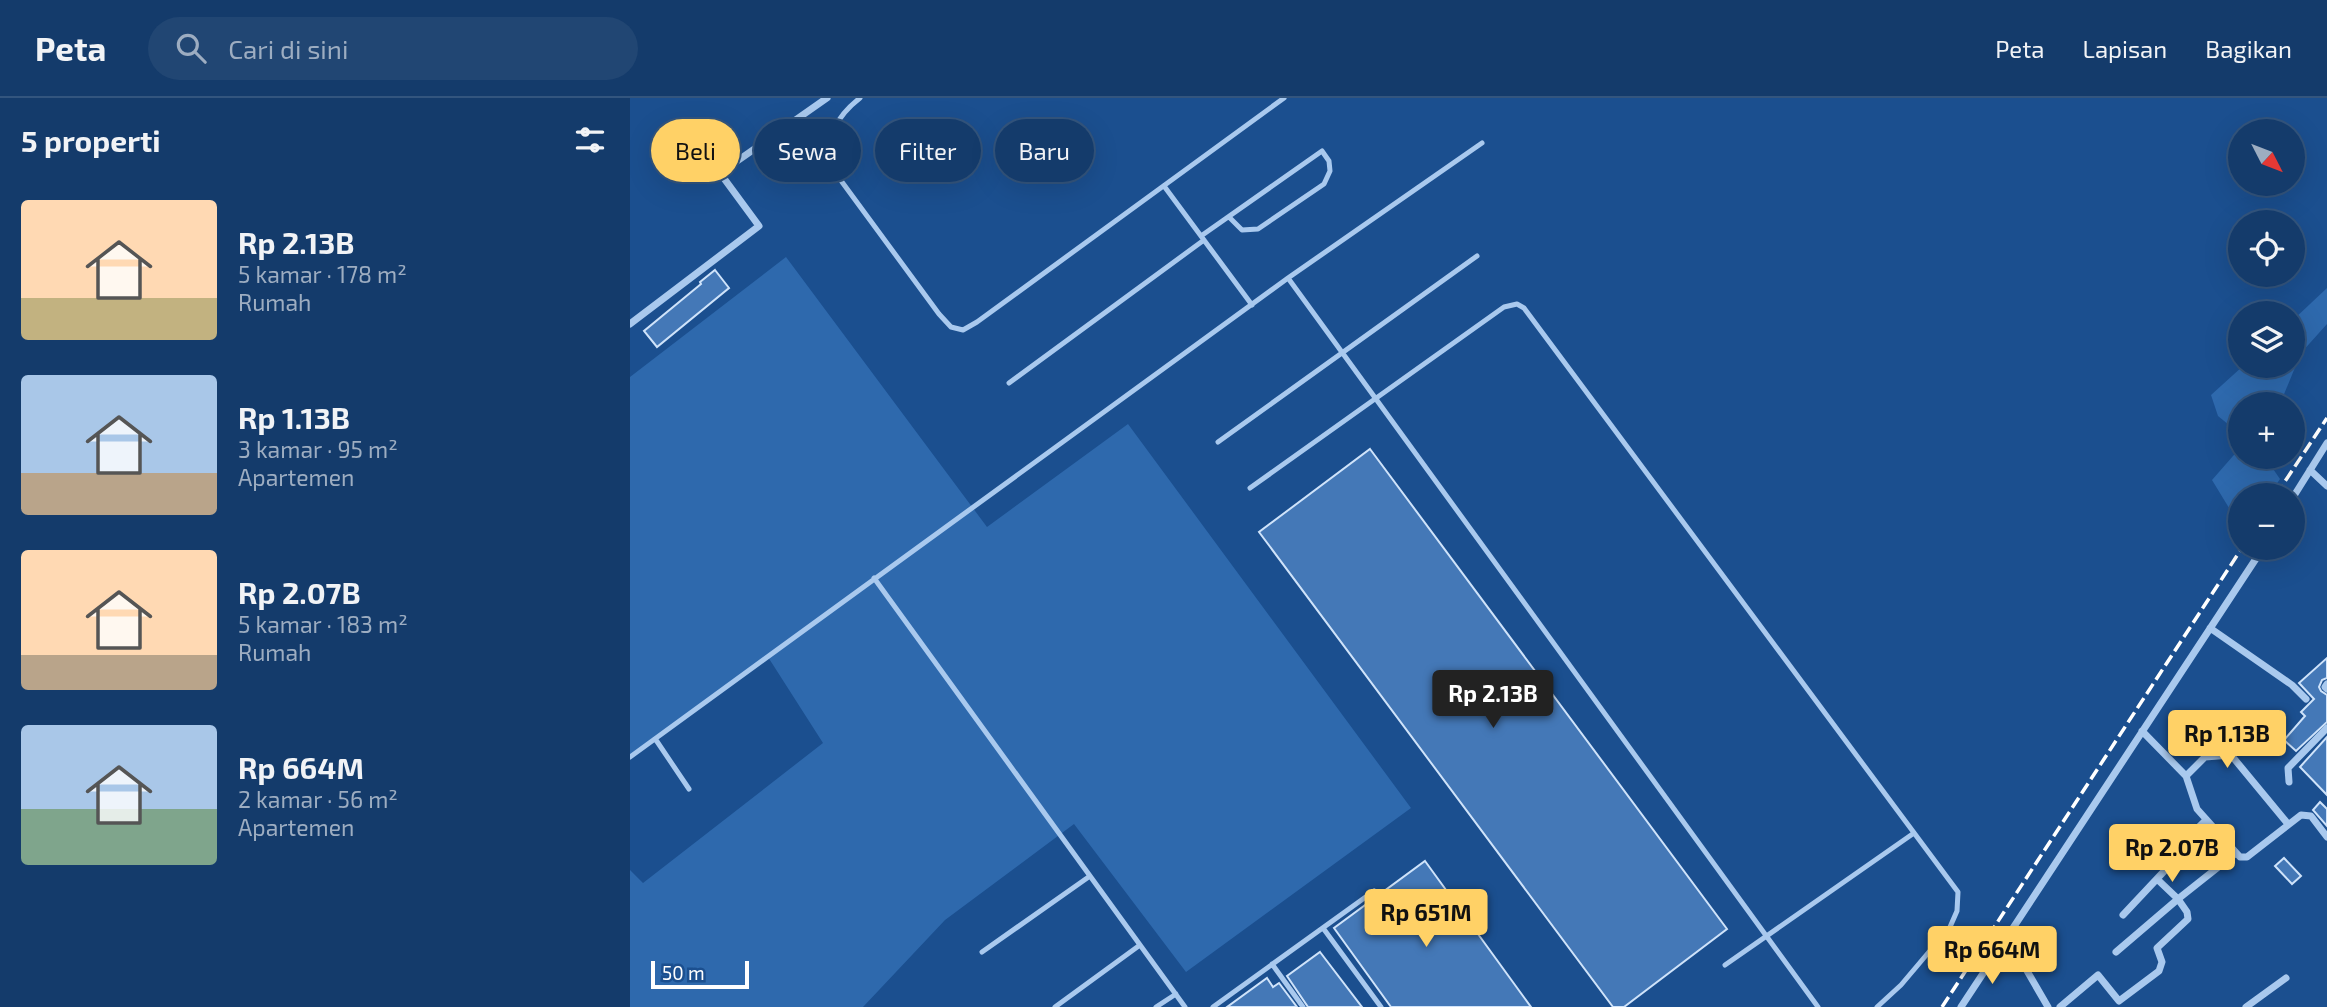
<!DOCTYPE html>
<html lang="id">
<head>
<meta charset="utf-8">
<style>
  :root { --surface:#143b6b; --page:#214673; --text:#f1f3f6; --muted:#9dadc1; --line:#33557e; --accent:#ffd166 }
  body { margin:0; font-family:"Exo 2",sans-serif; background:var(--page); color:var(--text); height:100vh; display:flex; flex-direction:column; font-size:26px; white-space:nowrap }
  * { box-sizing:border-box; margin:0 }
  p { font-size:23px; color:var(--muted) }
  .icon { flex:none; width:38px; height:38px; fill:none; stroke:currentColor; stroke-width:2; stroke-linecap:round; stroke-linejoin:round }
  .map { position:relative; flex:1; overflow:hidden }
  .sheet { display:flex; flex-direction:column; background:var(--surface); width:630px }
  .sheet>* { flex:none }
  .hud { position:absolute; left:21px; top:21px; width:665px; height:63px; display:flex; gap:14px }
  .needle { width:46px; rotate:132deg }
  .buttons { position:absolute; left:1598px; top:21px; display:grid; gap:14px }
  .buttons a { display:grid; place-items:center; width:77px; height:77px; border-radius:50%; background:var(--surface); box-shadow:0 7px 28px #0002,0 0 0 2px var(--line); font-size:35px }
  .scale { position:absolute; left:21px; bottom:18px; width:98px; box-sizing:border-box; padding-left:7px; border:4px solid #fff; border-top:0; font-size:19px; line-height:24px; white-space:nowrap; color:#fff; -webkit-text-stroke:5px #1b4f8f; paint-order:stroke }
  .price { position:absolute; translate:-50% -60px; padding:0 16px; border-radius:7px; background:var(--accent); color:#111; font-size:23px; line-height:46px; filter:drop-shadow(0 2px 4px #0008) }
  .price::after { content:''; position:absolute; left:50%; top:42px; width:21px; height:16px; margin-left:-10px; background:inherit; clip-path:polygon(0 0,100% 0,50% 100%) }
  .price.on { background:#222; color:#fff }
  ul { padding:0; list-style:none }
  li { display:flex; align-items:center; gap:21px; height:175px; padding:0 21px }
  li span { display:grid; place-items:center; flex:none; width:196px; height:140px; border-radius:7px; color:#555 }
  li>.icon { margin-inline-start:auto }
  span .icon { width:84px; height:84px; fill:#fffc; stroke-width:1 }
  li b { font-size:30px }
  h2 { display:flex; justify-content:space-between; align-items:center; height:84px; padding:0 21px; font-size:30px }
  .tag { padding:0 24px; border-radius:32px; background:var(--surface); box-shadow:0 7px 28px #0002,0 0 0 2px var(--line); font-size:24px; line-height:63px }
  .tag.on { background:var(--accent); color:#111 }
  header { display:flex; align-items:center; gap:42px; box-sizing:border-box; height:98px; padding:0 35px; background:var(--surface); border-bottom:2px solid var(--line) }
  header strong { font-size:33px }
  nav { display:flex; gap:38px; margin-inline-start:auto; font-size:24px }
  .search { width:490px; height:63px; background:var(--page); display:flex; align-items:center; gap:18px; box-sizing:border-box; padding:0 24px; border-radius:38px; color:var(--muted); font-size:26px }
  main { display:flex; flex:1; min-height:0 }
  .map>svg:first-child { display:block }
</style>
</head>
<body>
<header>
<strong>Peta</strong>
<div class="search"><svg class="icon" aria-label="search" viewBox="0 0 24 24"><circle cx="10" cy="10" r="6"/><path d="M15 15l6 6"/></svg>Cari di sini</div>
<nav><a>Peta</a><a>Lapisan</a><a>Bagikan</a></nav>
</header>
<main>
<section class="sheet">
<h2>5 properti<svg class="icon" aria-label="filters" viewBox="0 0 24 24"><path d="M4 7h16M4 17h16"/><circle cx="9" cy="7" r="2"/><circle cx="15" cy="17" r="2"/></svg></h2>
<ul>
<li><span style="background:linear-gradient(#ffd9b3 70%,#c2b280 0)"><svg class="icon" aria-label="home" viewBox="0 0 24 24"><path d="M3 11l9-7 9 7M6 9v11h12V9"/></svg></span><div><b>Rp 2.13B</b><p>5 kamar · 178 m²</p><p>Rumah</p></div></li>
<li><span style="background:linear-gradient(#a9c7e8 70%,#b9a48a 0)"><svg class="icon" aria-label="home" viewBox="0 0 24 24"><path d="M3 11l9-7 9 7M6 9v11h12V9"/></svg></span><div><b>Rp 1.13B</b><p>3 kamar · 95 m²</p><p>Apartemen</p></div></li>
<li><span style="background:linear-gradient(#ffd9b3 75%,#b9a48a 0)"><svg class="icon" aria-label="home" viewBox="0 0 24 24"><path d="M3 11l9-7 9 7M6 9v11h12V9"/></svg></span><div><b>Rp 2.07B</b><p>5 kamar · 183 m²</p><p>Rumah</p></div></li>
<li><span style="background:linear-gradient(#a9c7e8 60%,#7fa58c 0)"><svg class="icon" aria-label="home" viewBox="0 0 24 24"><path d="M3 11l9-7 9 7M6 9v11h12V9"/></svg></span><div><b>Rp 664M</b><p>2 kamar · 56 m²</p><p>Apartemen</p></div></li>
</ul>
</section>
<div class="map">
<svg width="1697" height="909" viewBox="0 0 1697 909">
  <rect width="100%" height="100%" fill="#1b4f8f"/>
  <path fill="#2e69ad" d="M156 159 357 429 498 326 781 710 556 874 444 726 315 822 233 909H0V772L13 785 193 645 138 559 0 659V279Z
    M1697 190V226L1671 255 1650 306H1610V336L1588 318 1581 297 1613 268H1662L1663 222Z
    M1610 350V359H1642L1641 368 1650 381 1639 397H1610V428L1582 382Z"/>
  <path fill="#4478b7" stroke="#cfe3fa" stroke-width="2" d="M85 172 99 190 27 249 14 233 71 186 70 184Z
    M740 351 1097 831 994 909H983L629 434Z
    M1697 560V580L1692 582 1689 589 1691 593 1697 597V624L1666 653 1654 642 1675 618 1671 614 1684 601 1669 585Z
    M1697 639V697L1670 669Z
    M1690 704 1697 711V728L1683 712Z
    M1654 760 1671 778 1662 786 1645 768Z
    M795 763 901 909H761L704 830Z
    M690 854 732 909H678L657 878Z
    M637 880 643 889 649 885 667 909H597Z"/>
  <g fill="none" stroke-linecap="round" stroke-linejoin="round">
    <path stroke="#a9c9ee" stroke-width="5" d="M230 0C208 17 193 41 201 69L309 216 321 229 333 232 347 224 654 0
      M534 88 622 207
      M571 138 692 53 699 63 700 73 694 86 628 131 612 132 599 119
      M658 180 1188 909
      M379 285 574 142
      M588 344 847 158
      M620 390 874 209 887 206 894 210 1328 794 1327 813 1320 829 1271 887 1247 909
      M244 480 555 909
      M26 642 59 691
      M0 659 658 180 852 45
      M693 830 751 909
      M352 854 460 778
      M642 866 673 909
      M1095 867 1284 735
      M425 909 510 847
      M526 909 546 896
      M583 909 744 793"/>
    <path stroke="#a9c9ee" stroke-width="7" d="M0 226 129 128 90 75 197 0
      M1680 372 1697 388
      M1662 401 1697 345
      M1580 530 1662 587 1676 601
      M1697 586 1695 589 1697 591
      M1512 633 1556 678 1567 711 1610 759H1617L1671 717 1681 718 1697 739
      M1556 678 1575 659 1601 657 1658 726
      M1659 684 1658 670 1697 630
      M1542 755 1576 722
      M1493 817 1539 768
      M1369 851 1380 852 1389 859 1418 909
      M1486 854 1548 801 1527 781
      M1331 909 1633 450
      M1430 909 1468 877 1489 903 1529 873 1532 864 1527 850 1558 821 1557 814 1548 801 1606 755
      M1616 909 1656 880"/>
    <path stroke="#fff" stroke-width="3.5" stroke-dasharray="12 5" stroke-linecap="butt" d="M1646 397 1697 320
      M1312 909 1612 450"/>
  </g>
</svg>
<div class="buttons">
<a><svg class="needle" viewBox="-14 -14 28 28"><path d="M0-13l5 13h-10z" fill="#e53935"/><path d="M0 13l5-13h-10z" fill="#9dadc1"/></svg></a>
<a><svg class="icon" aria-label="locate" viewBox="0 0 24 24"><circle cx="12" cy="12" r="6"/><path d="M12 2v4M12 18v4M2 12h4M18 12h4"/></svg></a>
<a><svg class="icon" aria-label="layers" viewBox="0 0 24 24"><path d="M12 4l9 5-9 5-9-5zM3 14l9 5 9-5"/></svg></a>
<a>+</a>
<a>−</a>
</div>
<div class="scale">50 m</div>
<b class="price on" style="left:863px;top:632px">Rp 2.13B</b>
<b class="price" style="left:1597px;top:672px">Rp 1.13B</b>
<b class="price" style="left:1542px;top:786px">Rp 2.07B</b>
<b class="price" style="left:796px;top:851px">Rp 651M</b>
<b class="price" style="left:1362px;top:888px">Rp 664M</b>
<div class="hud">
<a class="tag on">Beli</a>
<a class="tag">Sewa</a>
<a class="tag">Filter</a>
<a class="tag">Baru</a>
</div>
</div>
</main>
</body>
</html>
